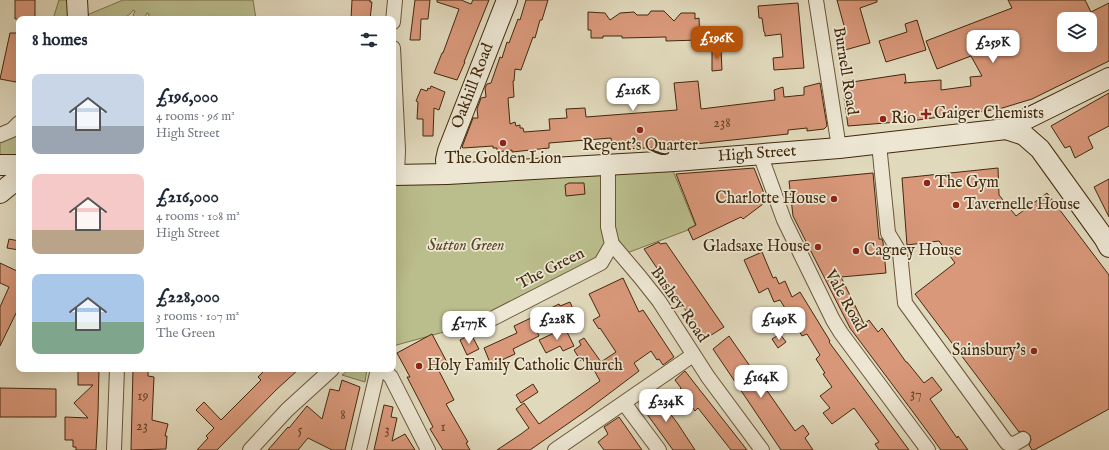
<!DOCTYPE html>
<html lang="en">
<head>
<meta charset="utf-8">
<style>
  :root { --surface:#fff; --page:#f6f6f7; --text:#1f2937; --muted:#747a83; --accent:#b45309 }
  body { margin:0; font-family:"IM FELL English",serif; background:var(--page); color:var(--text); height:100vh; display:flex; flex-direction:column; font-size:15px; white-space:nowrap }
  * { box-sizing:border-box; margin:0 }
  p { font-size:13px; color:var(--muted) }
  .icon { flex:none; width:22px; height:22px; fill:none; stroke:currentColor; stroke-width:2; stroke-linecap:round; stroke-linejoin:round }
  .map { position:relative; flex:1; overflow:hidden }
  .details { position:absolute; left:16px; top:16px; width:380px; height:356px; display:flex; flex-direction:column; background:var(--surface); border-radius:8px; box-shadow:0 4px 16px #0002 }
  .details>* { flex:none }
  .buttons { position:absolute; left:1057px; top:12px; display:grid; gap:8px }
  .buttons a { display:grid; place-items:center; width:40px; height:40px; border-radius:8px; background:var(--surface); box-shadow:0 4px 16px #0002; font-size:20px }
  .price { position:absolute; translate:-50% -34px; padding:0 9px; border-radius:8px; background:#fff; color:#222; font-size:13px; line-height:26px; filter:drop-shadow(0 1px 2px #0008) }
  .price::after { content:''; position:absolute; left:50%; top:24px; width:12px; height:9px; margin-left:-6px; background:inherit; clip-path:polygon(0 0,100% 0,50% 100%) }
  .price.current { background:var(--accent); color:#fff }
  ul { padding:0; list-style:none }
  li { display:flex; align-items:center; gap:12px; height:100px; padding:0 16px }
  li span { display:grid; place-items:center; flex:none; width:112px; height:80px; border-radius:8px; color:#555 }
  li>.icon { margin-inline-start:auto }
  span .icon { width:48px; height:48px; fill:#fffc; stroke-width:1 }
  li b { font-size:17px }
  h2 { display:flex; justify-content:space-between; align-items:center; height:48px; padding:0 16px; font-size:17px }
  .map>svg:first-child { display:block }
</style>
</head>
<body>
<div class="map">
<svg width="1109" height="450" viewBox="0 0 1109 450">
  <rect width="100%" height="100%" fill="#e1d9bc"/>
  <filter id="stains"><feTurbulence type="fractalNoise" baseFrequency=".005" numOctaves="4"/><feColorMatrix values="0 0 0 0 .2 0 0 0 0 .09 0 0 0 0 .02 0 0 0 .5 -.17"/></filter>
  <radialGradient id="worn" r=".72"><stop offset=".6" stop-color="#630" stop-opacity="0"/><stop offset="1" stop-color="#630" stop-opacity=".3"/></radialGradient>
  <path fill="#babd8c" stroke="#7e734c" d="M59 0H75L76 19H53Z
    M123 0H253L256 19H148L149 14 147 13 145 17 141 19H135L133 15 135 11 133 10C127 23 101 19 88 19L87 15Z
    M19 127V162L0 161V138Z
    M669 161 696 227 627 253 618 239 611 240 602 255 472 324 471 332 451 330 393 346V175Z
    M350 369H367L365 382 342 375Z"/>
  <path fill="#d9987a" stroke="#42290c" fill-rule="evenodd" d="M15 0H35V19H15Z
    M352 0H370V2H372L370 19H351Z
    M415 0H430L428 19H421L420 40H410Z
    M437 0H461L471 4 473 0H489L464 62H465L457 80 434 73 442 53H443L459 9 437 2Z
    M526 0H548L542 20H540L535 38 533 37 521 70 515 69 514 81H513L514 97 508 98 510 124 515 122 516 126 520 125V128H523L524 132 550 130 549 119 567 118 566 109 585 108 586 117 677 110 674 83 698 81 701 109 775 100 774 90 783 87 784 97 804 95V87L820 83 827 126 824 129 807 131V128L788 130V134L667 147 624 149 623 146 612 147 611 138 549 143V148L512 152V150L497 152V148H493V146L463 148 462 147 473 118H478L477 109 481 98 486 97 485 88 487 84 491 83 500 57 502 58 507 42 509 43 518 19 520 20Z
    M837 0H877V2L860 8 870 43 845 50 841 35 846 33Z
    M1008 0H1085L1091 12 1109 3V61L1032 99 999 109 910 121 848 126 842 81 852 80V82L905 74 906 82 904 83 941 80V90L971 86 970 77 982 76 971 56 937 69 926 41 1012 8ZM1064 19H1090V45H1064Z
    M798 3 804 68 774 70 773 58 783 57 781 34 765 36V33L764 32 762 18H759L758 6Z
    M651 11H664L674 21 681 13H695V19L699 18 700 40 666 41V37L622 38V36H603V38H591V30H588V12L605 13 610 20 620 13 634 12 637 15H648Z
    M917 20 926 50 886 62 879 41 907 32 905 24Z
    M10 33H19V70L16 82 0 79Z
    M712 49 721 50 722 70 712 71Z
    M431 86 445 92 439 110 434 108 433 136H423V119H417L418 102 416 101 421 89 427 91 428 88 430 89Z
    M1109 93V126L1088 137 1093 148 1075 158 1070 146 1065 148 1051 126Z
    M754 168 767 201 743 219 741 217 693 240 688 229 696 225 676 174Z
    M998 168 999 195 1016 216 1047 193 1109 275V409L1034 450H1032L1029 445 1031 440 1030 435 1024 431 1019 432 915 294 955 263 939 241 907 245 902 178Z
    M873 173 879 239H882L883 242 886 273 841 277 864 324 869 320 878 332 882 328 906 362H907L924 383 932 377 942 390 930 399 957 438 958 436 968 450H941L913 412 850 328 793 216 789 181Z
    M1109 179V217L1094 187Z
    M569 183H584L585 194 566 196 565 185Z
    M9 239 19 241V250L7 248Z
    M659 242 660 244 666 243 724 327 705 339 644 249Z
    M762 252 773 278 776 277 779 284 785 281 792 297 800 292 830 341 829 342 909 450H879L875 444 879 442 854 408 832 424 823 413 830 408 820 396 832 387 823 374 825 373 816 359 820 355 807 334 802 336 780 300 774 302 768 288 759 293 744 260Z
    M0 263 17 271 19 268V307L0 346V307L9 287 0 283Z
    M623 278 639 312 643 310 674 357 663 365 659 359 657 360 651 351 634 363 639 371 586 411 530 450H497L521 434 529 428 516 409 524 403 539 424 600 381 587 357 581 361 574 350 581 345 579 341 584 338 601 362 616 352 600 328 599 329 593 320 600 316 589 294Z
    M570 302 578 321 560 329 551 308 559 304 560 306Z
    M531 318 539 336 513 349 515 354 491 365 484 348 517 333 514 326Z
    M565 328 574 346 563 351 560 346 546 353 539 340Z
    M432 334 449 366 439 371 454 400 446 404 468 442 466 443 470 450H443L430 429 433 427 407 377H410L397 353Z
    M471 334 479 349 467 355 460 340Z
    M780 334 786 342 778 348 772 339Z
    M729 336 795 431 803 425 809 434 805 438 813 450H781L713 349Z
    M78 369H99L98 413 96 450H76V447H73V440H65V417L88 418 74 403 93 385H78Z
    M133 369H148V376L154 377 152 420 168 424 165 436H167L166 449 131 450Z
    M266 369H299L276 390 217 450H197L208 438 206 436 214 428 196 410 204 402 221 420 261 380 258 377Z
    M685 371 692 380 747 450H731L698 408 695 411 679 390 681 388 675 380Z
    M342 380 360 387 345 450H332L308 438 298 450H268L288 427 289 428 307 406 322 419 330 389 339 391Z
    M533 384 538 392 521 403 516 395Z
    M0 388 56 389V417H0Z
    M654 392 678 424 695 450H673L639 403Z
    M384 405 393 407 391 417 397 418 392 441 405 434 415 450H374Z
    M619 417 633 437 642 450H604L598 442 608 434 604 427Z"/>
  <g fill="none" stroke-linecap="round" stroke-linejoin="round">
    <defs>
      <path id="street" d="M816 0 839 148
        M393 22 395 0
        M393 48 398 150 397 175
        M0 135 12 130 19 123
        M879 144 888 233 900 253 905 303 1007 443 1014 444 1023 439
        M760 154 784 220 833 320 841 333 928 450
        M608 166V227L612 244 640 277 659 301 708 377 762 450
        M476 327 601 263 612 244
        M383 369 391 377 428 450
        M624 403 659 450
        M114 450 117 369
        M250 450 287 410 332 369
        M359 450 378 369
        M555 450 693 355"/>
      <path id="secondary" d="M77 0 78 19
        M1006 129 1024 135 1040 149 1104 238 1109 247
        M0 165H19
        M447 174 446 160 448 151 507 0
        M393 175 447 174 675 161 839 148 1006 129 1109 78
        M0 193 11 184 19 182"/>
    </defs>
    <use href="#street" stroke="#6a5538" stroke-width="16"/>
    <use href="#secondary" stroke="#42290c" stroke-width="22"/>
    <use href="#street" stroke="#ece6d3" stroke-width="14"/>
    <use href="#secondary" stroke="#ece6d3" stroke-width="20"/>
  </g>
  <g fill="#8f2418" stroke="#ece6d3" stroke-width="1.5">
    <path d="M924 108h4v4h4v4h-4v4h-4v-4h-4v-4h4z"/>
    <circle cx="883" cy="119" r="4"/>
    <circle cx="640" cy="130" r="4"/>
    <circle cx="503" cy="143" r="4"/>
    <circle cx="927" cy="183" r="4"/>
    <circle cx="834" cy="199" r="4"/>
    <circle cx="956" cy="205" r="4"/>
    <circle cx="818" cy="247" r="4"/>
    <circle cx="856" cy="251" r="4"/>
    <circle cx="1034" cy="351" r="4"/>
    <circle cx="419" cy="366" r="4"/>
  </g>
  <g text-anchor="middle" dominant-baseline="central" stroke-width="3.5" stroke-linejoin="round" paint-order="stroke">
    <g font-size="14" fill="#684528">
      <text x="722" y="123">238</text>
      <text x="916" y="394">37</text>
      <text x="143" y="396">19</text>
      <text x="343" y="415">8</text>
      <text x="142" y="426">23</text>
      <text x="443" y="427">1</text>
      <text x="300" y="430">5</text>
      <text x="387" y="430">3</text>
    </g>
    <g font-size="16" fill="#42290c" stroke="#ece6d3">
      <text transform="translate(845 71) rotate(81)">Burnell Road</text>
      <text transform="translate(473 86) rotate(-69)">Oakhill Road</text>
      <text transform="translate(757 154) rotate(-4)">High Street</text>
      <text transform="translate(551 269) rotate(-27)">The Green</text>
      <text transform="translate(845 301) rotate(61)">Vale Road</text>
      <text transform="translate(679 305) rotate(55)">Bushey Road</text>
    </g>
    <g font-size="16" fill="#42290c" stroke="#ece6d3" text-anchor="start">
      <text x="934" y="114">Gaiger Chemists</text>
      <text x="891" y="119">Rio</text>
      <text x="640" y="146" text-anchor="middle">Regent's Quarter</text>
      <text x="503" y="159" text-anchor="middle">The Golden Lion</text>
      <text x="935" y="183">The Gym</text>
      <text x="826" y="199" text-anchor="end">Charlotte House</text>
      <text x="964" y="205">Tavernelle House</text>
      <text x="810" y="247" text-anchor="end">Gladsaxe House</text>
      <text x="864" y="251">Cagney House</text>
      <text x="1026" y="351" text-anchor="end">Sainsbury's</text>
      <text x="427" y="366">Holy Family Catholic Church</text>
    </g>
    <g font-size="16" font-style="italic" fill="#5a4726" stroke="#ece6d3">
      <text x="466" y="246">Sutton Green</text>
    </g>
  </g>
  <rect width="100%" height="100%" filter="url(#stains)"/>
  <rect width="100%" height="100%" fill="url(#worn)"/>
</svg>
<div class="buttons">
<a><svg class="icon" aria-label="layers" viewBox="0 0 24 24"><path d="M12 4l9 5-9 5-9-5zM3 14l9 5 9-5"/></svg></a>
</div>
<b class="price current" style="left:717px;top:60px">£196K</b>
<b class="price" style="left:993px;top:64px">£259K</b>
<b class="price" style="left:633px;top:112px">£216K</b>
<b class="price" style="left:557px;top:341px">£228K</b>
<b class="price" style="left:779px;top:341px">£149K</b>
<b class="price" style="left:469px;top:345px">£177K</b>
<b class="price" style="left:761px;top:399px">£164K</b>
<b class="price" style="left:666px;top:423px">£234K</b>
<section class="details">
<h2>8 homes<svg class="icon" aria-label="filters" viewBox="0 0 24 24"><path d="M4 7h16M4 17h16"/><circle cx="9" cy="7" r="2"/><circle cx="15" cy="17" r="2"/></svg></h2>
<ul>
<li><span style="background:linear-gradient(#c9d6e8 65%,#9aa5b1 0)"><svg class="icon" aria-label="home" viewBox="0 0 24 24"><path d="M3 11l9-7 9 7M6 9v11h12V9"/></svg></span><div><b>£196,000</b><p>4 rooms · 96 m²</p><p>High Street</p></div></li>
<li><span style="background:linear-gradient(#f6c9c9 70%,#b9a48a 0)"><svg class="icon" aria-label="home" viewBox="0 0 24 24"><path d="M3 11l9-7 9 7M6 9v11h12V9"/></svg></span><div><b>£216,000</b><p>4 rooms · 108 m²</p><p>High Street</p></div></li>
<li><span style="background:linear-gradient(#a9c7e8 60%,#7fa58c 0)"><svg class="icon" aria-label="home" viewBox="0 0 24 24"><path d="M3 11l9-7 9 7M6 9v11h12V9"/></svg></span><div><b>£228,000</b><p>3 rooms · 107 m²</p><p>The Green</p></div></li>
</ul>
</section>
</div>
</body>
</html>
